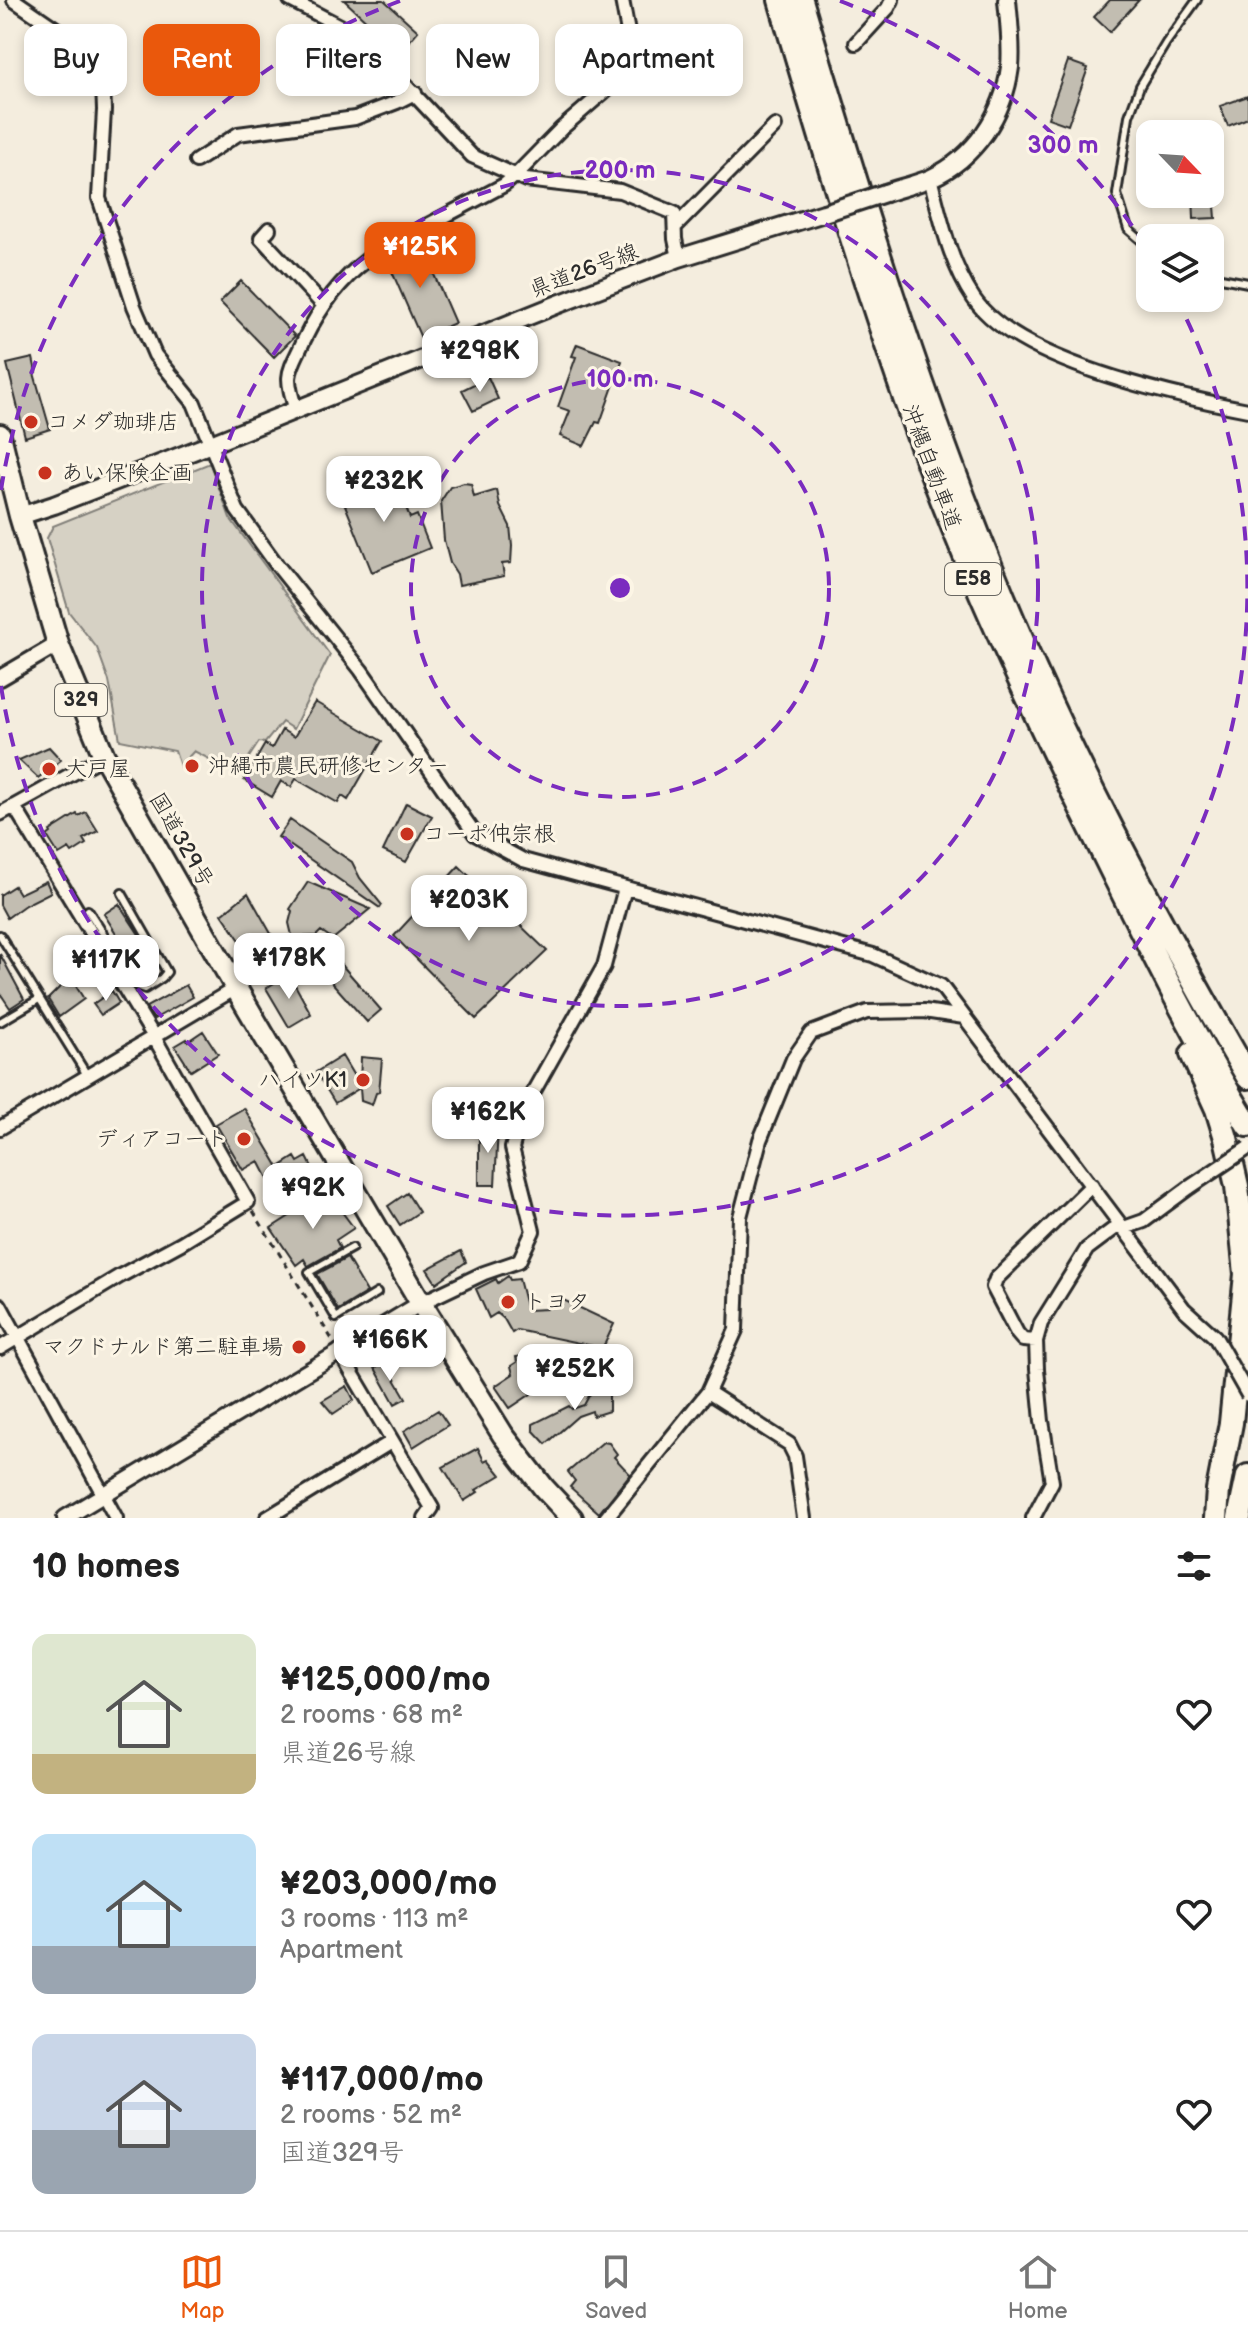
<!DOCTYPE html>
<html lang="en">
<head>
<meta charset="utf-8">
<style>
  :root { --surface:#fff; --page:#f6f6f6; --text:#222; --muted:#767676; --line:#e0e0e0; --accent:#ea580c }
  body { margin:0; font-family:"Balsamiq Sans","Klee One",sans-serif; background:var(--page); color:var(--text); height:100vh; display:flex; flex-direction:column; font-size:30px; white-space:nowrap }
  * { box-sizing:border-box; margin:0 }
  p { font-size:26px; color:var(--muted) }
  .icon { flex:none; width:44px; height:44px; fill:none; stroke:currentColor; stroke-width:2; stroke-linecap:round; stroke-linejoin:round }
  .map { position:relative; height:1518px; overflow:hidden }
  .side { display:flex; flex-direction:column; background:var(--surface); flex:1 }
  .side>* { flex:none }
  .hud { position:absolute; left:24px; top:24px; width:800px; height:72px; display:flex; gap:16px }
  .needle { width:52px; rotate:115deg }
  .fabs { position:absolute; left:1136px; top:120px; display:grid; gap:16px }
  .fabs a { display:grid; place-items:center; width:88px; height:88px; border-radius:16px; background:var(--surface); box-shadow:0 4px 12px #0003; font-size:40px }
  .price { position:absolute; translate:-50% -68px; padding:0 18px; border-radius:16px; background:#fff; color:#222; font-size:26px; line-height:52px; filter:drop-shadow(0 2px 4px #0008) }
  .price::after { content:''; position:absolute; left:50%; top:48px; width:24px; height:18px; margin-left:-12px; background:inherit; clip-path:polygon(0 0,100% 0,50% 100%) }
  .price.active { background:var(--accent); color:#fff }
  ul { padding:0; list-style:none }
  li { display:flex; align-items:center; gap:24px; height:200px; padding:0 32px }
  li span { display:grid; place-items:center; flex:none; width:224px; height:160px; border-radius:16px; color:#555 }
  li>.icon { margin-inline-start:auto }
  span .icon { width:96px; height:96px; fill:#fffc; stroke-width:1 }
  li b { font-size:34px }
  h2 { display:flex; justify-content:space-between; align-items:center; height:96px; padding:0 32px; font-size:34px }
  .chip { padding:0 28px; border-radius:16px; background:var(--surface); box-shadow:0 4px 12px #0003; font-size:28px; line-height:72px }
  .chip.active { background:var(--accent); color:#fff }
  .menu { display:flex; justify-content:space-around; align-items:center; height:112px; border-top:2px solid var(--line); background:var(--surface); font-size:22px; color:var(--muted) }
  .menu a { display:grid; justify-items:center; gap:4px }
  .menu .active { color:var(--accent) }
  .map>svg:first-child { display:block }
</style>
</head>
<body>
<div class="map">
<svg width="1248" height="1518" viewBox="0 0 1248 1518">
  <rect width="100%" height="100%" fill="#f4edde"/>
  <filter id="ink" filterUnits="userSpaceOnUse"><feTurbulence type="fractalNoise" baseFrequency=".0125" numOctaves="2"/><feDisplacementMap in="SourceGraphic" scale="16" xChannelSelector="R" yChannelSelector="G"/><feConvolveMatrix kernelMatrix="1 2 1 2 8 2 1 2 1" color-interpolation-filters="sRGB"/></filter>
  <g filter="url(#ink)">
    <path fill="#d6d1c4" stroke="#807e78" stroke-width="2" d="M210 463 230 518 330 655 293 729 282 722 265 743 259 742 238 774 194 751 180 766 175 751 120 740 109 681 97 648 69 612 47 538 53 526Z"/>
    <path fill="#c2bdb1" stroke="#2b2b2b" stroke-width="2" d="M344 0H384L418 31 400 52Z
      M1110 0H1139L1110 32 1094 17Z
      M1068 61 1088 68 1068 125 1048 118Z
      M1248 96V118L1228 126 1220 106Z
      M1193 194H1214L1216 218 1194 219Z
      M419 240 455 323 421 338 386 258Z
      M241 281 295 336 274 357 220 302Z
      M577 344 622 361 600 423 596 422 584 446 560 436 570 411 558 407 576 357 572 356Z
      M33 358 36 372 34 373 50 429 25 437 7 364Z
      M488 377 498 399 473 411 462 390Z
      M390 475 392 481 395 479 410 518 417 515 430 548 372 572 341 495Z
      M464 483 471 484 474 497 497 490 500 506 510 526 512 546 511 563 502 564 504 576 459 585 457 574 450 563 444 540 441 501 450 487Z
      M315 702 382 741 348 800 342 796 338 803 296 779 291 787 281 781 272 797 244 780 265 744 272 748 282 730 294 737Z
      M49 747 61 760 38 778 19 760Z
      M406 803 432 816 406 862 383 851Z
      M86 812 98 831 83 839 86 844 72 853 69 849 59 855 47 836 51 833 50 831 77 814 78 816Z
      M290 820 352 862 360 878 382 905 380 908 278 837Z
      M459 866 547 951 476 1019 394 936Z
      M46 881 51 892 25 905 7 918 0 905V895L14 886 19 894Z
      M308 882 370 909 333 939 321 931 316 936 300 937 295 948 289 923 292 911 290 909Z
      M248 893 274 939 250 955 222 914Z
      M119 904 140 936 124 946 104 914Z
      M0 954 24 999 10 1008 0 993Z
      M334 956 381 1010 367 1022 320 969Z
      M67 972 84 999 59 1017 48 999 62 985 57 979Z
      M289 974 311 1014 289 1027 266 988Z
      M186 985 193 997 154 1019 146 1007Z
      M112 991 119 1003 101 1015 93 1004Z
      M203 1031 218 1054 191 1071 175 1046 187 1039 188 1041Z
      M342 1056 360 1086 361 1057 382 1059 379 1092 376 1093 372 1105 361 1101 360 1088 335 1103 316 1072Z
      M244 1108 279 1167 295 1157 298 1162 307 1157 315 1173 276 1194 259 1161 243 1170 216 1124Z
      M479 1126 498 1128 495 1185H479Z
      M327 1192 354 1228 336 1240 340 1248 308 1266 304 1259 296 1265 271 1228Z
      M407 1193 419 1212 400 1225 388 1206Z
      M461 1251 466 1262 436 1283 427 1269Z
      M347 1258 367 1292 338 1310 317 1274Z
      M508 1276 510 1280 519 1279 527 1310 547 1309 553 1295 614 1324 594 1367 586 1364 581 1366 560 1351 593 1346 517 1330 512 1333 504 1319 497 1313 489 1318 476 1289 496 1279 498 1283Z
      M548 1352 554 1363 539 1364 534 1385 537 1390 510 1408 495 1386 513 1374 511 1366 517 1362 516 1357Z
      M385 1362 406 1398 395 1404 375 1368Z
      M602 1372 609 1382V1411L593 1416 592 1411 578 1416 546 1444 533 1430V1424L569 1406 572 1409 584 1405Z
      M347 1386 354 1400 333 1414 322 1401Z
      M438 1410 448 1425 413 1447 404 1431Z
      M603 1442 609 1443 617 1454 614 1457 630 1474 599 1513 570 1487 575 1481 568 1472Z
      M478 1448 484 1461 488 1459 501 1475 476 1490 478 1492 464 1501 443 1467Z"/>
    <g fill="none" stroke-linecap="round" stroke-linejoin="round">
      <defs>
        <path id="service" d="M1150 248 1128 229 1117 194 1129 116 1140 86 1166 43 1197 0
          M1210 276 1248 283
          M88 910 137 986 145 989 162 978 167 972 122 893
          M0 935 87 1075
          M0 1022 39 999
          M352 1248 309 1272 336 1318 377 1293"/>
        <path id="minor" d="M14 0 75 42 98 68 103 84 104 110 99 198 134 306 155 355 194 403 237 510 277 565 361 670 475 834 523 860 873 955 941 986 1184 1309 1215 1337
          M290 0 340 26 381 59 472 156 526 180 620 191 674 213 675 239 679 258
          M856 43 888 8 892 0
          M196 161 238 134 355 118 397 102 415 93
          M930 178C941 219 950 264 974 299 1018 362 1174 396 1248 410
          M676 226 775 126
          M269 229 261 238 323 305
          M296 410C284 374 288 374 304 340 319 309 340 280 368 259 387 245 408 236 428 225 453 212 479 198 504 185L516 175 561 129 620 78 631 64V48L622 0
          M0 814 104 756
          M0 1128 236 988
          M421 1303 484 1273 519 1261 533 1231 512 1148 522 1112 604 966 625 888
          M0 1305 116 1518
          M1036 1341 1023 1340 1017 1333 993 1287 996 1279 1092 1185
          M0 1348 120 1276 181 1243 248 1202 154 1037 14 806
          M339 1351 432 1508 425 1518
          M708 1392 736 1330 740 1217 760 1140 793 1059 811 1033 867 1012 924 1011 964 1017
          M267 1518 391 1442
          M606 1518 708 1392 789 1444 795 1456 804 1518
          M1033 1518 1052 1482 1042 1421 1037 1369 1036 1341 1041 1323 1087 1249 1115 1228H1124L1144 1221 1190 1187"/>
        <path id="tertiary" d="M0 678 58 644
          M65 1518 421 1303"/>
        <path id="secondary" d="M885 193C900 188 917 184 931 178 975 158 1004 114 1010 67 1012 45 1009 22 1007 0
          M20 516 54 505 211 444 556 305 679 258 824 213"/>
        <path id="trunk" d="M0 435 20 516 58 644 104 756 236 988 421 1303 503 1435 544 1488 572 1518"/>
        <path id="motorway" d="M780 0C822 143 865 286 915 427 965 568 1029 703 1095 837 1143 934 1191 1033 1248 1125
          M801 0C858 193 917 385 993 572 1063 745 1155 916 1248 1077
          M1192 1054 1217 1109 1226 1138 1237 1186 1246 1274 1231 1423 1218 1490 1216 1518
          M1239 1518 1248 1476"/>
      </defs>
      <use href="#service" stroke="#2b2b2b" stroke-width="12"/>
      <use href="#minor" stroke="#2b2b2b" stroke-width="18"/>
      <use href="#tertiary" stroke="#2b2b2b" stroke-width="20"/>
      <use href="#secondary" stroke="#2b2b2b" stroke-width="22"/>
      <use href="#trunk" stroke="#2b2b2b" stroke-width="26"/>
      <use href="#motorway" stroke="#2b2b2b" stroke-width="28"/>
      <path stroke="#2b2b2b" stroke-width="3" stroke-dasharray="6 6" stroke-linecap="butt" d="M253 1211 333 1341"/>
      <use href="#service" stroke="#fcf5e5" stroke-width="6"/>
      <use href="#minor" stroke="#fcf5e5" stroke-width="12"/>
      <use href="#tertiary" stroke="#fcf5e5" stroke-width="14"/>
      <use href="#secondary" stroke="#fcf5e5" stroke-width="16"/>
      <use href="#trunk" stroke="#fcf5e5" stroke-width="20"/>
      <use href="#motorway" stroke="#fcf5e5" stroke-width="22"/>
      <defs>
        <path id="minor-bridge" d="M1190 1187 1248 1148
          M1215 1337 1248 1395"/>
        <path id="secondary-bridge" d="M824 213 885 193"/>
      </defs>
      <use href="#minor-bridge" stroke="#2b2b2b" stroke-width="18" stroke-linecap="butt"/>
      <use href="#secondary-bridge" stroke="#2b2b2b" stroke-width="22" stroke-linecap="butt"/>
      <use href="#minor-bridge" stroke="#fcf5e5" stroke-width="12"/>
      <use href="#secondary-bridge" stroke="#fcf5e5" stroke-width="16"/>
    </g>
  </g>
  <g fill="none" stroke="#7b2cbf" stroke-width="4" stroke-dasharray="14 10">
    <circle cx="620" cy="588" r="209"/>
    <circle cx="620" cy="588" r="418"/>
    <path d="M1 490A627 627 0 0 1 400 1M840 1A627 627 0 0 1 1149 251M1176 298A627 627 0 1 1 1 686"/>
  </g>
  <g fill="#c8321e" stroke="#fcf5e5" stroke-width="3">
    <circle cx="31" cy="422" r="8"/>
    <circle cx="45" cy="473" r="8"/>
    <circle cx="192" cy="766" r="8"/>
    <circle cx="49" cy="769" r="8"/>
    <circle cx="407" cy="834" r="8"/>
    <circle cx="363" cy="1080" r="8"/>
    <circle cx="244" cy="1139" r="8"/>
    <circle cx="508" cy="1302" r="8"/>
    <circle cx="299" cy="1347" r="8"/>
  </g>
  <g text-anchor="middle" dominant-baseline="central" stroke-width="6" stroke-linejoin="round" paint-order="stroke">
    <g fill="#fcf5e5" stroke="#6a6863" stroke-width="2">
      <rect x="945" y="563" width="56" height="32" rx="6"/>
      <rect x="55" y="684" width="52" height="32" rx="6"/>
    </g>
    <g font-size="20" font-weight="bold" fill="#2b2b2b">
      <text x="973" y="579">E58</text>
      <text x="81" y="700">329</text>
    </g>
    <g font-size="22" fill="#2b2b2b" stroke="#fcf5e5">
      <text transform="translate(584 271) rotate(-21)">県道26号線</text>
      <text transform="translate(931 467) rotate(70)">沖縄自動車道</text>
      <text transform="translate(181 840) rotate(60)">国道329号</text>
    </g>
    <g font-size="22" fill="#2b2b2b" stroke="#fcf5e5" text-anchor="start">
      <text x="47" y="422">コメダ珈琲店</text>
      <text x="61" y="473">あい保険企画</text>
      <text x="208" y="766">沖縄市農民研修センター</text>
      <text x="65" y="769">大戸屋</text>
      <text x="423" y="834">コーポ仲宗根</text>
      <text x="347" y="1080" text-anchor="end">ハイツK1</text>
      <text x="228" y="1139" text-anchor="end">ディアコート</text>
      <text x="524" y="1302">トヨタ</text>
      <text x="283" y="1347" text-anchor="end">マクドナルド第二駐車場</text>
    </g>
  </g>
  <circle cx="620" cy="588" r="12" fill="#7b2cbf" stroke="#fcf5e5" stroke-width="4"/>
  <g font-size="24" text-anchor="middle" font-weight="bold" fill="#7b2cbf" stroke="#fcf5e5" stroke-width="6" stroke-linejoin="round" paint-order="stroke">
    <text x="1063" y="153">300 m</text>
    <text x="620" y="178">200 m</text>
    <text x="620" y="387">100 m</text>
  </g>
</svg>
<div class="fabs">
<a><svg class="needle" viewBox="-14 -14 28 28"><path d="M0-13l5 13h-10z" fill="#e53935"/><path d="M0 13l5-13h-10z" fill="#767676"/></svg></a>
<a><svg class="icon" aria-label="layers" viewBox="0 0 24 24"><path d="M12 4l9 5-9 5-9-5zM3 14l9 5 9-5"/></svg></a>
</div>
<b class="price active" style="left:420px;top:290px">¥125K</b>
<b class="price" style="left:480px;top:394px">¥298K</b>
<b class="price" style="left:384px;top:524px">¥232K</b>
<b class="price" style="left:469px;top:943px">¥203K</b>
<b class="price" style="left:289px;top:1001px">¥178K</b>
<b class="price" style="left:106px;top:1003px">¥117K</b>
<b class="price" style="left:488px;top:1155px">¥162K</b>
<b class="price" style="left:313px;top:1231px">¥92K</b>
<b class="price" style="left:390px;top:1383px">¥166K</b>
<b class="price" style="left:575px;top:1412px">¥252K</b>
<div class="hud">
<a class="chip">Buy</a>
<a class="chip active">Rent</a>
<a class="chip">Filters</a>
<a class="chip">New</a>
<a class="chip">Apartment</a>
</div>
</div>
<section class="side">
<h2>10 homes<svg class="icon" aria-label="filters" viewBox="0 0 24 24"><path d="M4 7h16M4 17h16"/><circle cx="9" cy="7" r="2"/><circle cx="15" cy="17" r="2"/></svg></h2>
<ul>
<li><span style="background:linear-gradient(#dfe7d0 75%,#c2b280 0)"><svg class="icon" aria-label="home" viewBox="0 0 24 24"><path d="M3 11l9-7 9 7M6 9v11h12V9"/></svg></span><div><b>¥125,000/mo</b><p>2 rooms · 68 m²</p><p>県道26号線</p></div><svg class="icon" aria-label="heart" viewBox="0 0 24 24"><path d="M12 20l-8-8c-3-5 5-10 8-4 3-6 11-1 8 4z"/></svg></li>
<li><span style="background:linear-gradient(#bfe0f5 70%,#9aa5b1 0)"><svg class="icon" aria-label="home" viewBox="0 0 24 24"><path d="M3 11l9-7 9 7M6 9v11h12V9"/></svg></span><div><b>¥203,000/mo</b><p>3 rooms · 113 m²</p><p>Apartment</p></div><svg class="icon" aria-label="heart" viewBox="0 0 24 24"><path d="M12 20l-8-8c-3-5 5-10 8-4 3-6 11-1 8 4z"/></svg></li>
<li><span style="background:linear-gradient(#c9d6e8 60%,#9aa5b1 0)"><svg class="icon" aria-label="home" viewBox="0 0 24 24"><path d="M3 11l9-7 9 7M6 9v11h12V9"/></svg></span><div><b>¥117,000/mo</b><p>2 rooms · 52 m²</p><p>国道329号</p></div><svg class="icon" aria-label="heart" viewBox="0 0 24 24"><path d="M12 20l-8-8c-3-5 5-10 8-4 3-6 11-1 8 4z"/></svg></li>
</ul>
</section>
<nav class="menu">
<a class="active"><svg class="icon" aria-label="map" viewBox="0 0 24 24"><path d="M3 6l6-2 6 2 6-2v14l-6 2-6-2-6 2zM9 4v14M15 6v14"/></svg>Map</a>
<a><svg class="icon" aria-label="saved" viewBox="0 0 24 24"><path d="M7 4h10v16l-5-4-5 4z"/></svg>Saved</a>
<a><svg class="icon" aria-label="home" viewBox="0 0 24 24"><path d="M3 11l9-7 9 7M6 9v11h12V9"/></svg>Home</a>
</nav>
</body>
</html>
